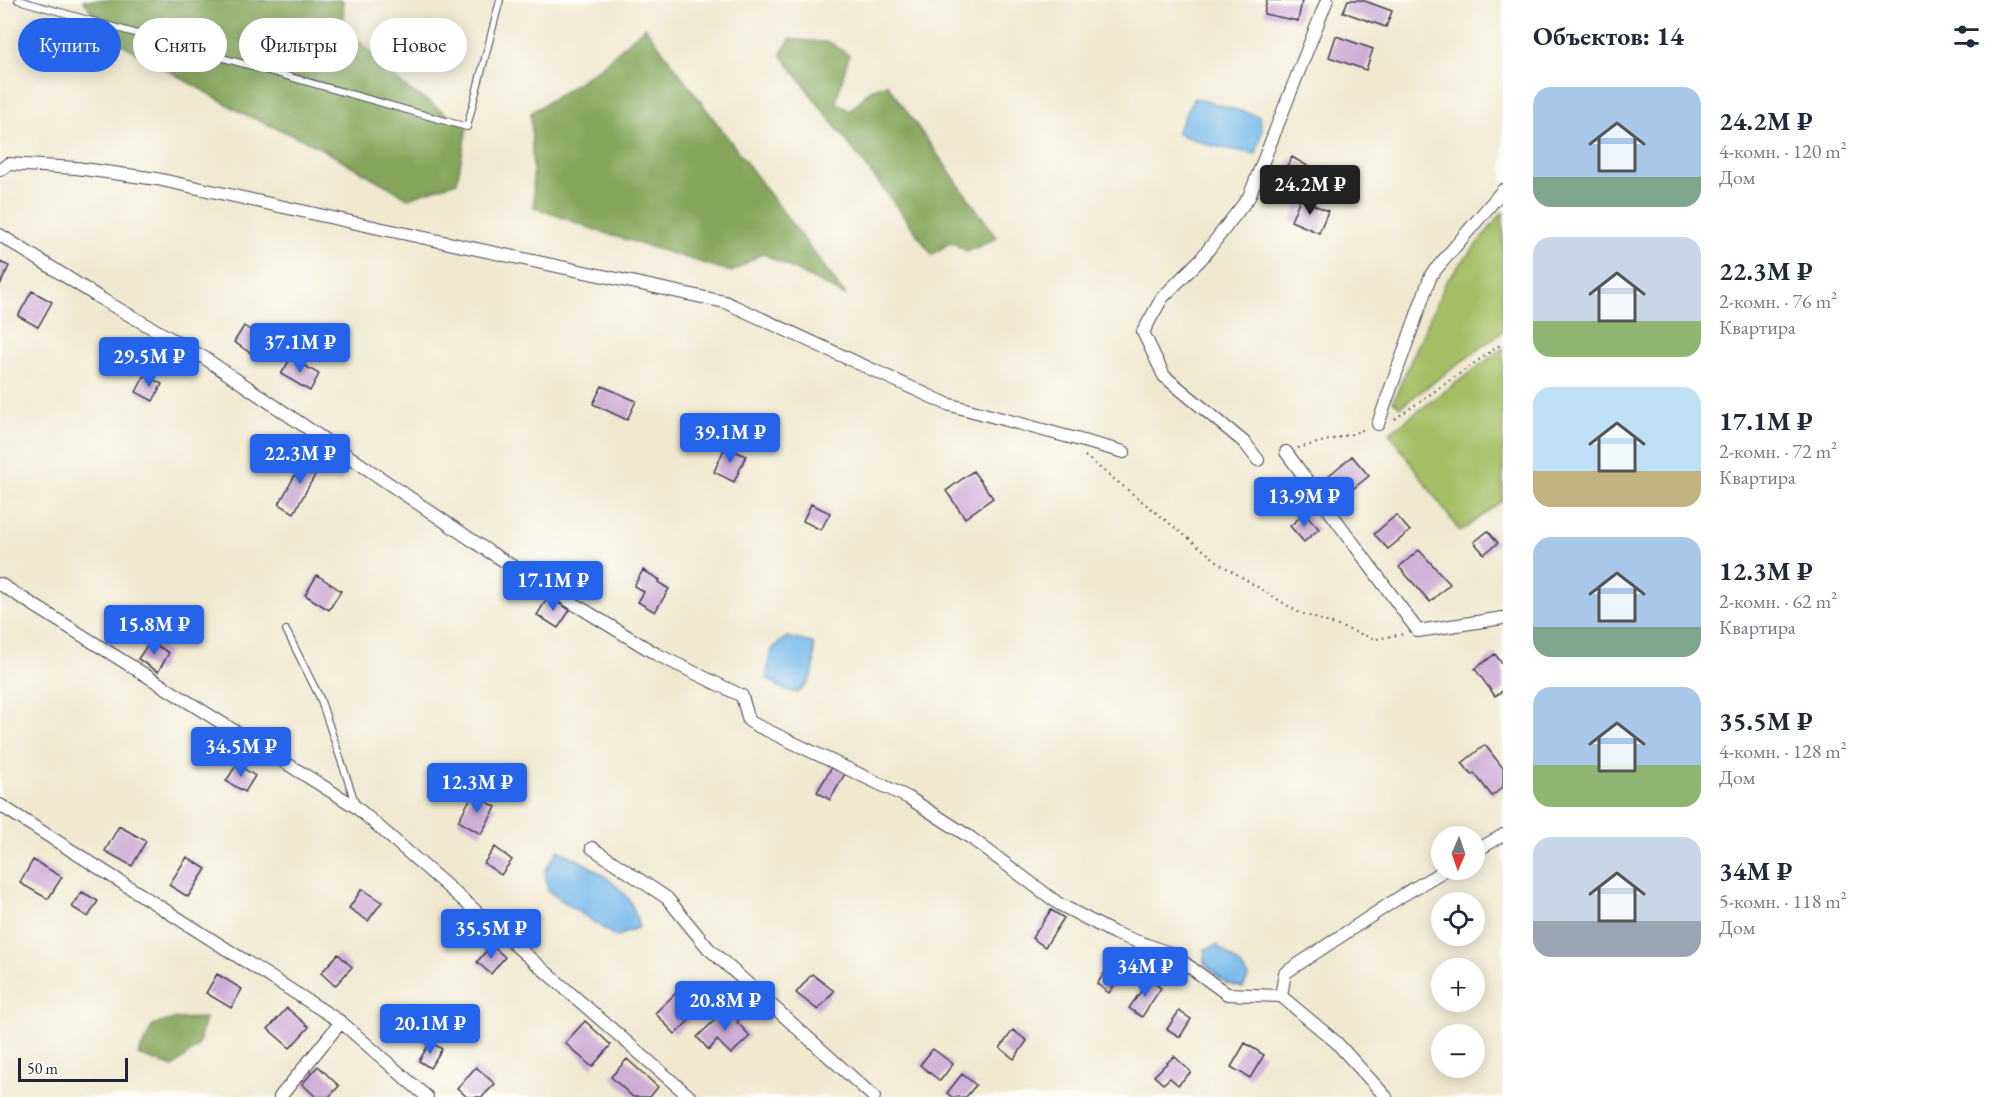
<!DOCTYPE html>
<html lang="ru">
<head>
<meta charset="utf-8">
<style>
  :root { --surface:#fff; --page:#f2f2f3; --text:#1f2937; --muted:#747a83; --accent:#2563eb }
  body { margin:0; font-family:"EB Garamond",serif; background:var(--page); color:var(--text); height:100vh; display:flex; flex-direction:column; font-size:22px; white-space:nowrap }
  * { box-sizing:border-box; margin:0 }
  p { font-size:20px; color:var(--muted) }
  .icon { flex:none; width:33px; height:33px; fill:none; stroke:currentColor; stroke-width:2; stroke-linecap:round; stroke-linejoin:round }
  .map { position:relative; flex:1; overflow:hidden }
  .details { display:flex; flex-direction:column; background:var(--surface); width:510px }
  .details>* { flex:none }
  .banner { position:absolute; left:18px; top:18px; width:570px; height:54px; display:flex; gap:12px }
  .needle { width:39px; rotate:182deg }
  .fabs { position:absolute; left:1431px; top:826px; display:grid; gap:12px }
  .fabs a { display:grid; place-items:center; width:54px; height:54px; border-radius:50%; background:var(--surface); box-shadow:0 3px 15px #0003; font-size:30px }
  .scale { position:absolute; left:18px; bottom:15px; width:110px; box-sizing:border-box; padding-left:6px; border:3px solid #22223b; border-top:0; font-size:16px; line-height:21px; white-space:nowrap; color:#22223b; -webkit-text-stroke:4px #fdfcf7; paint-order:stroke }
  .price { position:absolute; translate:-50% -51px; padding:0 14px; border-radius:6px; background:var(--accent); color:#fff; font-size:20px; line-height:39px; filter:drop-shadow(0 2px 3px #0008) }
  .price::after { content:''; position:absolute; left:50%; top:36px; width:18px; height:14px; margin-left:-9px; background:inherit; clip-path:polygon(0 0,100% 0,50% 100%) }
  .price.selected { background:#222; color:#fff }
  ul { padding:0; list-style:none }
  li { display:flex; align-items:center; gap:18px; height:150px; padding:0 30px }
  li span { display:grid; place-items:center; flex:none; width:168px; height:120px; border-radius:18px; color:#555 }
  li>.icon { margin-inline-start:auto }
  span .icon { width:72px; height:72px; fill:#fffc; stroke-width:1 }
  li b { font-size:26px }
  h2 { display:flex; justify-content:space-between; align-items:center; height:72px; padding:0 30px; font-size:26px }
  .tag { padding:0 21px; border-radius:27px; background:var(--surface); box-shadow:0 3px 15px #0003; font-size:21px; line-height:54px }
  .tag.selected { background:var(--accent); color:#fff }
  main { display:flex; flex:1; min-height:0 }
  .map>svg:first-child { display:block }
</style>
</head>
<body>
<main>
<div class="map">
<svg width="1503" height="1097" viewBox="0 0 1503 1097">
  <rect width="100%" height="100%" fill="#fdfcf7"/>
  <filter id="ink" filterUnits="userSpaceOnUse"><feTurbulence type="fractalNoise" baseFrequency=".0167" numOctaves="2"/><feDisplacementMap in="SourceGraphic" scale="12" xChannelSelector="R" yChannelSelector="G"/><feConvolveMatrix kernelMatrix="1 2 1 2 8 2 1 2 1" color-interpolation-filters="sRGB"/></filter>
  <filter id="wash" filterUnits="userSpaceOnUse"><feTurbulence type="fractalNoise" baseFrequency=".008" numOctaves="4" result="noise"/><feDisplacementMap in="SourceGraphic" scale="24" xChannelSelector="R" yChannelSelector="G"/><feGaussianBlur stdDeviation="1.35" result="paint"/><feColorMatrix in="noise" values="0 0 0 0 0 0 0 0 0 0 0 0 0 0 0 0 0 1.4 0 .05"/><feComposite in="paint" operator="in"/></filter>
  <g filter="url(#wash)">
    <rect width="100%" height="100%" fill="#f0e9d0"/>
    <path fill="#a5be65" stroke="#647050" stroke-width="1.5" d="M1503 212V331L1400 407 1393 401 1446 282Z
      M1503 348V500L1460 532 1389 433Z"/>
    <path fill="#84a55a" stroke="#53644a" stroke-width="1.5" d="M83 0H343L344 26 404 86 467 127 457 182 408 198 313 144 244 114 111 38Z
      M645 27 846 296 762 253 732 272 601 232 534 207 531 113 598 69Z
      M790 39 831 43 849 55 836 102 850 111 869 91 887 84 997 238 968 252 951 242 932 255C884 187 830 122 781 54Z
      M205 1018 198 1046 173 1067 138 1055 153 1025 174 1019Z"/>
    <path fill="#73b8e9" stroke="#4a6d92" stroke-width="1.5" d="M1194 98 1259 116 1262 131 1256 154 1212 146 1176 133Z
      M787 637 813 643C816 668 816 676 798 693L784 690 767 678C768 657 768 648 787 637Z
      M558 850C584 862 612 877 629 900 634 907 636 919 639 927L616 937 548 891 545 871Z
      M1217 945 1238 963 1249 976 1243 988 1226 983 1204 963 1205 949Z"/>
    <g id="blocks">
      <path fill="#cdacd5" d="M1267 0 1302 1 1298 21 1264 14Z
        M1348 0H1362L1392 11 1386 27 1343 12Z
        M1336 36 1373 49 1366 70 1329 57Z
        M1292 157 1323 175 1313 193 1282 175Z
        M1300 199 1328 211 1319 233 1291 221Z
        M0 262 9 266 0 285Z
        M32 291 52 302 38 327 18 316Z
        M244 326 262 338 252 354 234 342Z
        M291 358 319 374 310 391 281 374Z
        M145 375 162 384 153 401 136 392Z
        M602 386 636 401 627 420 593 404Z
        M725 447 746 456 734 482 714 472Z
        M1352 456 1369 476 1344 496 1328 476Z
        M305 457 320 466 294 513 279 504Z
        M973 471 993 498 965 518 946 491Z
        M811 504 830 513 821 530 803 521Z
        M1305 513 1319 529 1304 542 1290 526Z
        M1396 515 1410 531 1388 549 1374 534Z
        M1488 531 1498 543 1484 554 1474 542Z
        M1419 550 1450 584 1430 602 1399 567Z
        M643 570 660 580 658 582 669 589 655 612 638 602 644 592 634 586Z
        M317 575 341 591 329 610 305 595Z
        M548 597 570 610 558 628 537 615Z
        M150 641 169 653 158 672 138 659Z
        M1495 654 1503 665V691L1495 696 1475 669Z
        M1485 745 1503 768V787L1492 796 1474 773 1472 775 1462 763Z
        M237 764 255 776 245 792 226 781Z
        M833 765 846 772 830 800 817 792Z
        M473 794 496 807 481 834 458 821Z
        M119 826 146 841 132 866 105 851Z
        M495 847 512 860 501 875 484 863Z
        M187 857 206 869 188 897 169 885Z
        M33 860 62 877 48 899 20 883Z
        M362 889 382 902 368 921 349 908Z
        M82 892 98 901 88 917 72 907Z
        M1051 910 1064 918 1045 947 1032 938Z
        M491 945 505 957 491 974 477 962Z
        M338 954 352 967 335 986 321 973Z
        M1116 955 1129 964 1109 993 1097 984Z
        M217 974 242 989 231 1008 206 993Z
        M812 974 834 991 818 1010 796 993Z
        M1149 980 1161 988 1142 1017 1129 1008Z
        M677 992 697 1013 675 1034 655 1013Z
        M731 1005 742 1017 737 1022 750 1036 731 1054 717 1040 709 1050 697 1037Z
        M287 1008 309 1027 290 1048 268 1029Z
        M1179 1011 1191 1019 1180 1037 1167 1029Z
        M585 1021 611 1045 592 1067 565 1043Z
        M1013 1030 1027 1041 1014 1059 1000 1048Z
        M430 1042 442 1049 430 1068 419 1061Z
        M1245 1043 1264 1055 1250 1078 1231 1067Z
        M933 1049 953 1064 940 1081 920 1065Z
        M1174 1056 1191 1072 1178 1085 1170 1078 1163 1084 1154 1076Z
        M627 1059 658 1087 650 1097H633L611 1077Z
        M318 1066 339 1086 329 1097H316L302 1084Z
        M476 1067 495 1084 482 1097H467L457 1088Z
        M962 1074 976 1085 966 1097H952L947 1093Z"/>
    </g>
  </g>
  <g filter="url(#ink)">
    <use href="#blocks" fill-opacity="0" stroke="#414051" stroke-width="1.5"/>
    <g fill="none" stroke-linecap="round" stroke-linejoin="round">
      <defs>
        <path id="service" d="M18 0 467 127 500 0
          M286 630 320 698 356 805"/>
        <path id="minor" d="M0 170 8 164 76 168 157 179 383 229 725 302 947 404 1124 452
          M0 235 103 300 203 357 488 551 656 654 742 696 749 721 758 726 909 798 971 838 1059 904 1114 933 1172 954 1227 994 1281 996 1336 1042 1386 1097
          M1378 424 1431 275 1503 190
          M1286 452 1418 631 1503 618
          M1258 460 1245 443 1164 376 1143 332 1162 298 1201 259 1249 197 1327 0
          M0 584 356 807 690 1097
          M0 805 341 1022 427 1097
          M592 848 667 898 708 948 874 1097
          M1474 852 1503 835
          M1281 996 1285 973 1403 895 1445 870
          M280 1097 341 1022"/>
      </defs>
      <use href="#service" stroke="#414051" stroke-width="8"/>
      <use href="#minor" stroke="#414051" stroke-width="14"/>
      <path stroke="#414051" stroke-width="2" stroke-dasharray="1.5 4.5" stroke-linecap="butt" d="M1395 419 1503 343
        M1298 448 1352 434 1367 428
        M1085 456 1222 565 1298 612 1375 639 1404 634"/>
      <use href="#service" stroke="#fff" stroke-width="6"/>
      <use href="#minor" stroke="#fff" stroke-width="12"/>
    </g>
  </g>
</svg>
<div class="fabs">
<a><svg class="needle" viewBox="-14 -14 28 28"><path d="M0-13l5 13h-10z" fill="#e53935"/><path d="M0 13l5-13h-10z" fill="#747a83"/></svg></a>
<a><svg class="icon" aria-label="locate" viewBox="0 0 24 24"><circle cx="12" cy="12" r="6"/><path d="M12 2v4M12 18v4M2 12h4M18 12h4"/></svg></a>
<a>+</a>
<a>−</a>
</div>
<div class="scale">50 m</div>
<b class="price selected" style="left:1310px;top:216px">24.2M ₽</b>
<b class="price" style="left:300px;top:374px">37.1M ₽</b>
<b class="price" style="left:149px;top:388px">29.5M ₽</b>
<b class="price" style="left:730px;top:464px">39.1M ₽</b>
<b class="price" style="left:300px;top:485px">22.3M ₽</b>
<b class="price" style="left:1304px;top:528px">13.9M ₽</b>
<b class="price" style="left:553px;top:612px">17.1M ₽</b>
<b class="price" style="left:154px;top:656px">15.8M ₽</b>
<b class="price" style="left:241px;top:778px">34.5M ₽</b>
<b class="price" style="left:477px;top:814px">12.3M ₽</b>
<b class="price" style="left:491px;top:960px">35.5M ₽</b>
<b class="price" style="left:1145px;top:998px">34M ₽</b>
<b class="price" style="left:725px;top:1032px">20.8M ₽</b>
<b class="price" style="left:430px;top:1055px">20.1M ₽</b>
<div class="banner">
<a class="tag selected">Купить</a>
<a class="tag">Снять</a>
<a class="tag">Фильтры</a>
<a class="tag">Новое</a>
</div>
</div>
<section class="details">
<h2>Объектов: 14<svg class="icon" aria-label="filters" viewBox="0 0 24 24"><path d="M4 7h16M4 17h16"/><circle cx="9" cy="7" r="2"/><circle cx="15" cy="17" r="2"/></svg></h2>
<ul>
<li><span style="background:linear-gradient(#a9c7e8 75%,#7fa58c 0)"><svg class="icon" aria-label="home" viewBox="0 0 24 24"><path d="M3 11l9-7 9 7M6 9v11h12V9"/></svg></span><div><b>24.2M ₽</b><p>4-комн. · 120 m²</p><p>Дом</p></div></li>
<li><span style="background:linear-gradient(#c9d6e8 70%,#8fb573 0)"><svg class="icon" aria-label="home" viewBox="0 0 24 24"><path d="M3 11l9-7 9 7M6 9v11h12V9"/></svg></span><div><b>22.3M ₽</b><p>2-комн. · 76 m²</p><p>Квартира</p></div></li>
<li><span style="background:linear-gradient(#bfe0f5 70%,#c2b280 0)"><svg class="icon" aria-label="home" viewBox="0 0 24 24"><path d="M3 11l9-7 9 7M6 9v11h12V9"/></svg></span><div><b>17.1M ₽</b><p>2-комн. · 72 m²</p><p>Квартира</p></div></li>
<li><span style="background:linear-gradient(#a9c7e8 75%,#7fa58c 0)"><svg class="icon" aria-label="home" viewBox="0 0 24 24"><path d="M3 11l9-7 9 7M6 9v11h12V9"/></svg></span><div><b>12.3M ₽</b><p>2-комн. · 62 m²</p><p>Квартира</p></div></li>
<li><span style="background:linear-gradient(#a9c7e8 65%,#8fb573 0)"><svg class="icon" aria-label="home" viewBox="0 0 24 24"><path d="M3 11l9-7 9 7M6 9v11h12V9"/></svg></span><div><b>35.5M ₽</b><p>4-комн. · 128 m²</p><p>Дом</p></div></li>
<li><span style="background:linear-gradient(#c9d6e8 70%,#9aa5b1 0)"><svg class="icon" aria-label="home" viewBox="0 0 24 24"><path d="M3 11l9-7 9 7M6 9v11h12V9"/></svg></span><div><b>34M ₽</b><p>5-комн. · 118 m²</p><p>Дом</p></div></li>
</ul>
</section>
</main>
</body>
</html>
